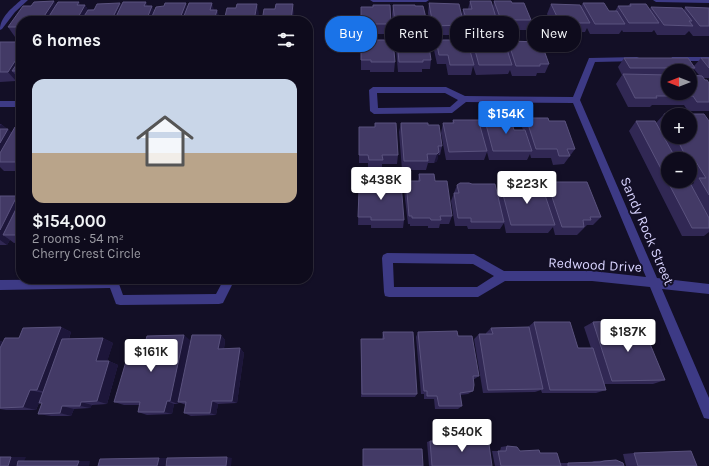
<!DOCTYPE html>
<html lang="en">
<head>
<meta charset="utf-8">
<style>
  :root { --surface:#0e0b1c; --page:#171425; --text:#f1f3f6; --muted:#9b9ba3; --line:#2e2b3b; --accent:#1a73e8 }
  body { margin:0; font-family:Karla,sans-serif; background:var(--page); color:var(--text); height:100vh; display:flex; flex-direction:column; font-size:15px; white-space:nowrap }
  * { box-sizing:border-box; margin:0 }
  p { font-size:13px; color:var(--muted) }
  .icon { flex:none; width:22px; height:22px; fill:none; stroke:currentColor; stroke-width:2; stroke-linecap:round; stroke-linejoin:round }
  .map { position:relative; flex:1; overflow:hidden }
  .sheet { position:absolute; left:16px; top:16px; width:297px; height:268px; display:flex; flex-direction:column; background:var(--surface); border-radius:16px; box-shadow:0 1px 3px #0004,0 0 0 1px var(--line) }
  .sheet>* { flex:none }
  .guide { position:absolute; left:325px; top:16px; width:324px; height:36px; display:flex; gap:8px }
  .needle { width:26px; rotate:270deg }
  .fabs { position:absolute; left:661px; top:64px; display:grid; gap:8px }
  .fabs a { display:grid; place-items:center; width:36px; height:36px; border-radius:50%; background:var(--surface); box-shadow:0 1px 3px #0004,0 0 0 1px var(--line); font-size:20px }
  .price { position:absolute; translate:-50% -34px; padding:0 9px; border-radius:4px; background:#fff; color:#222; font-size:13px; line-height:26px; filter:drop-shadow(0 1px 2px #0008) }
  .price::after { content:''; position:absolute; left:50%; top:24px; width:12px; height:9px; margin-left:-6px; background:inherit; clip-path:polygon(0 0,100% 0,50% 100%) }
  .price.selected { background:var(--accent); color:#fff }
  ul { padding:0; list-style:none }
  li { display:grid; align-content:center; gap:8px; height:212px; padding:0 16px }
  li+li { border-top:1px solid var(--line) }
  li span { display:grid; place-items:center; height:124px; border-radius:12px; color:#555 }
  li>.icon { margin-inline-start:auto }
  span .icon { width:72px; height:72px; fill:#fffc; stroke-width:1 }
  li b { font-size:17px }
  h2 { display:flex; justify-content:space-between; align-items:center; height:48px; padding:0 16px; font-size:17px }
  .chip { padding:0 14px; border-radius:16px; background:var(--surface); box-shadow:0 1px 3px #0004,0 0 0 1px var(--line); font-size:14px; line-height:36px }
  .chip.selected { background:var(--accent); color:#fff }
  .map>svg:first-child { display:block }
</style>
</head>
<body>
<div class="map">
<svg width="709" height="466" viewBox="0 0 709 466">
  <rect width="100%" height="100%" fill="#130f26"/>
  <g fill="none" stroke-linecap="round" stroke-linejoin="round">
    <path fill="#3d3a85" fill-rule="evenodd" d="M21 0H28L15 12 2 29 0 30C0 17 12 8 21 0Z
      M370 0H429L426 2H373Z
      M653 0H709V3L656 2Z
      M637 57 641 59 640 61 595 62 580 100 657 278 709 284V294L662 289 709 398V419L704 418 650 287 592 281H505L478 297H389L385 296 384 292 382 258 383 255 387 253 474 254 504 271H592L646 277 573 103 466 102 452 113 374 114 370 111 369 90 373 87H446L465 96 573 97 589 58ZM377 93H445L458 100 450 107 378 108ZM393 263 473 264 494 276 477 287H394Z
      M672 57H709V61H675L671 59Z
      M0 101H21V107H0Z
      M121 279 119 284 123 295 216 294 224 279H235L223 303 219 304 120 305 116 304 110 288 0 290V280Z"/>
  </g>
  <path fill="#312854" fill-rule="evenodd" d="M470 1 493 7 494 1 512 3 531 20 527 30H498L496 24 494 31H464V29L462 35H431L428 13 429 3 462 16 463 9H468Z
    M583 3 609 11H615L618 6H628L630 4 650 9 651 7 684 10 685 7 709 8V36H693L689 31 685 35H657L654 30 652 32H623L622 30 619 34H590L587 28 585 32 555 33 547 14 551 4 581 6Z
    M56 4 85 5 88 10 122 6H148L154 10 187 8 217 10 220 20 21 21V37H15L8 27Z
    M393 5 415 6 426 18 424 28H422L421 38H407L406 33H394L392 14Z
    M361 7 391 24 390 34H361Z
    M397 40 431 60 430 69H422V72H398L396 49Z
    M436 40 470 52 473 43 506 48 509 41 549 64 545 73H537L536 76H512L510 70 508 74 476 75 473 66 471 75H448L446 64H437L434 50Z
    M364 41 395 62 394 72H370V70H361V46H364Z
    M0 42H21V81L18 78 16 81 0 82Z
    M624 58 694 66 701 58H709V78H703L705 80 709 83V111H688L684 105H652L650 107H628L616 84 622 75 618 67ZM694 69 699 75 668 93V71H690V74Z
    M670 112 691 114 709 121V232L704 236H682L629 131 636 121 656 123 664 114H669ZM668 121 690 137H668ZM668 159H690V177L694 183 691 185Z
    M484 117 514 130H523L522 127 526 118 549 121 575 149 564 164 553 165 551 158H531L530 154 527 160H489L487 152 484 160H446L441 133 443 123H452L453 120 481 124Z
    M375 123 398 155 397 164H382V169H368V163H359V127H375Z
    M401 123 428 125 442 146 440 155H438L437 161 434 163H428L426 170H402L399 132Z
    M0 124H1L12 133 21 127V171H4L0 167Z
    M419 174 435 181 452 216 449 224H440L439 228H428V226H410V224H408L404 190 406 181H418Z
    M508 182 543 188 547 182 601 217 593 225H587L577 235H555L553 227 548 233H506L504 223 500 229H468L467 226H455L451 201 457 185 472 184 498 194 501 187H505Z
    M363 184 404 220 403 228H371V225H358L359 191H363Z
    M0 196 21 199V242L14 243 10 240 7 245H0Z
    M534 322 578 348H591L584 327 593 322 623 327 665 380 653 384H604L606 390 596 393H542L541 390 535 392 483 393 474 339 479 334H486V333L491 328 528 327Z
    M61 327 71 332 69 339 103 338 113 343 107 361H109L118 365 107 404 92 405 90 408 74 409 71 416H51L38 414 42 403H39L36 410H6L0 409V341L3 342 19 338Z
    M383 332 417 394 415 397H361V343L382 339Z
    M418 332 458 336 479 376 473 380V391L468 394 460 395 462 406 458 409H435L434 399H424V394H421L416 337Z
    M221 335 225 340 224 349 240 348 244 353 237 403 218 404 216 415 191 416 184 413 186 405 178 402Z
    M190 340 178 404H174L172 414 147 415 138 412 140 405H124L114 402 144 347Z
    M470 437 492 466H429L427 442 430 441H465V439Z
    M507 446 520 451 540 453 560 463H590L594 461 616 460 624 466H495L492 451H500L501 447Z
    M634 453 697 466H626L623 454Z"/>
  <path fill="#1d163a" d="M54 1 61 11 54 21H41Z
    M79 2 83 9 85 5 91 15 87 21H76L77 5Z
    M146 2 150 11 152 6 157 16 154 21H146L144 6Z
    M120 3 125 13 121 21H111Z
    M186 3 189 12 186 21H179Z
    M212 3 215 13 210 10Z
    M257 4 259 14 258 21H254Z
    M293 4 294 13 293 21H291Z
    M217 10 220 20V21H214Z
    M21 52V71H12L18 78 16 81 8 72Z
    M1 124 8 130V129L17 138 0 162V126Z
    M439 152 437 161 434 163 437 154Z
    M17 196 21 199 3 235 10 240 7 245 0 240V230Z
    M61 327 71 332 50 393 37 390Z
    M184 335 190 340 178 404 170 401Z
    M221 335 225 340 223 353 218 349Z
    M103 338 113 343 106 365 96 361Z
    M0 341 9 344 0 366Z
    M240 348 244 353 237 403 232 401Z
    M109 361 118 365 107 404 97 401Z
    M30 390 43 393 36 410 23 407Z
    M167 401 174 404 172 414 164 412Z
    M212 401 218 404 216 415 210 413Z
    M81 402 92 405 90 408 80 406Z
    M62 406 74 409 71 416 60 413Z
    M11 457H26L22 466H8Z
    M227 457 232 458 231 466H226Z
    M159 458H167L165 466H157Z
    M79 461H90L89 466H77Z"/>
  <path fill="#433a66" stroke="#5a527e" d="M54 1 41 21H21V27H8L23 6H31L34 2Z
    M470 1H491L497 21H467L463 9H472Z
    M494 1H511L512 3H524L531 20H501Z
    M58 2H79L77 5H85L76 21H46Z
    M123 2H146L144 6H152L146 21H114Z
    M120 3 111 21H81L88 10H94L97 4Z
    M165 3H186L179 21H150L156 7 164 6Z
    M189 3H212L210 10H217L214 21H182Z
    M429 3 459 4 464 25 433 26Z
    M583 3H604L609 11H617L625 24H595Z
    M237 4H257L254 21H224L227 8H236Z
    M276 4H293L291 21H262L264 9H275Z
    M551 4 580 5 590 23H560Z
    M630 4H646L659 23H629L618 6H631Z
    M373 5H390L391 24H361V7H373Z
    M393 5H415V6H423L426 18H421L423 22 421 23 422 28H408L407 23H395Z
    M651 7 682 8 692 21H689L693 26 664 25Z
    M685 7 709 8V26H700Z
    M428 39 431 60H423V62H399L397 40Z
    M366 40H393L395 62H371V60H361V46H368L364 41Z
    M436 40H467L474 65H450L448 55H439Z
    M509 41 541 42 549 64H540V66H516L509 44H510Z
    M0 42H21V52L8 72H0Z
    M473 43H505L512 65H479Z
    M21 58V71H12Z
    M624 58H688L695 68H630Z
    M701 58H709V68Z
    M623 74 668 75V93H690V75L702 76 705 80H707L709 83V102H697L693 96H656L657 98H635Z
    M670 112H689L691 114H704L709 121V195L699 178H706L696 162H690V159H687L678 141 671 142 668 137H690V115H668V121L664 114H671Z
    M510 116 514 130H525L532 151H493L484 117Z
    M526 118H548L549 121H565L575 149H567L570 156H559L557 149H536Z
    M453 120H480L482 126H480L487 151 449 152 443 123H454Z
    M636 121H655L676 159H668V181H689L709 218V228H692Z
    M375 123H396L398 155H382L383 160H369L368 155H359V127H375Z
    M401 123H428V125H439L442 146H438L439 152 437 154H427L428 161H404Z
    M15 127H21V162H0V153Z
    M0 129H8L0 143Z
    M668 130V137L665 132 666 131Z
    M419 174H434L435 181H447L452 216H440L441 220H431L430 218H412V216H409L406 181H420Z
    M365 182 401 183 404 220H371V217H358L359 191H363V184Z
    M508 182H530L531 187 542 186 555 225H511L501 187H509Z
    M547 182H587L601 217H590L591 220H583L584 227H562Z
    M460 183H469L472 184H495L504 222H471V218H458L454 193H459L457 185Z
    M0 196H17L0 230Z
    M21 199V235H3Z
    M621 321 623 327H643L665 380 612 381 593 322Z
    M534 322H570L578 348H593L606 390H550Z
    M61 327 37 390H30L23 407 0 408V348L5 338H19L23 328Z
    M529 327 543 389 488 390 479 334H493L491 328Z
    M457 331 458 336H472L479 376H473L474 385 473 391 460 393 462 406H439L437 396H427V391H424L418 332Z
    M383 332H413L417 394H362L361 339H384Z
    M184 335 170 401H167L164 412H138L140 402H114L130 348 144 347 147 336Z
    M192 335H221L218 349 240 348 232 401H212L210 413H184L186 402H178Z
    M103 338 96 361H109L97 401 81 402 80 406H62L60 413 38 414 42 403H39L62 339Z
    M470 437H488L492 466H432L430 441H470Z
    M507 446 517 447 520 451 539 450 540 453H557L561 466H501L498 451H506Z
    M363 449H422L423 466H363Z
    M691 451 697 466H638L634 453Z
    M0 457H11L8 466H0Z
    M227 457 226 466H166L167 458Z
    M159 458 157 466H98L100 459Z
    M616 460 623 463 624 466H568V463L600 462 604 461Z
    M18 461H79L77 466H17Z"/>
  <g text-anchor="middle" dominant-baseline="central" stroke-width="4" stroke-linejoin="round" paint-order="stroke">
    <g font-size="14" fill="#d9d4ff" stroke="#130f26">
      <text transform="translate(647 231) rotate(67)">Sandy Rock Street</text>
      <text transform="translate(595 265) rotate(3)">Redwood Drive</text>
    </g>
  </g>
</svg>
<div class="fabs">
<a><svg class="needle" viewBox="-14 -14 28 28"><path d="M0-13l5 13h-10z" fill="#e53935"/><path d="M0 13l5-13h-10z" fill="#9b9ba3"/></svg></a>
<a>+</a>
<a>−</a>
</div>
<b class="price selected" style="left:506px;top:135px">$154K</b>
<b class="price" style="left:381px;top:201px">$438K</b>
<b class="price" style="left:527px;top:205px">$223K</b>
<b class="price" style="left:628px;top:353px">$187K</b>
<b class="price" style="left:151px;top:373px">$161K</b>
<b class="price" style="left:462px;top:453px">$540K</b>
<div class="guide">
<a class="chip selected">Buy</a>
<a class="chip">Rent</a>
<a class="chip">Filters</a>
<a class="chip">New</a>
</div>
<section class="sheet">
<h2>6 homes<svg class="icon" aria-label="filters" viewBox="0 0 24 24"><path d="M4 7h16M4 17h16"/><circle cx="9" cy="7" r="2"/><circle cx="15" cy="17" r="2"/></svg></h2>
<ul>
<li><span style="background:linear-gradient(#c9d6e8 60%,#b9a48a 0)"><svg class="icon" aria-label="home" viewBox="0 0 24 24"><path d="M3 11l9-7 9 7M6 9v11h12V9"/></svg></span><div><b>$154,000</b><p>2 rooms · 54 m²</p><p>Cherry Crest Circle</p></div></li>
</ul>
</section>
</div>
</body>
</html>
